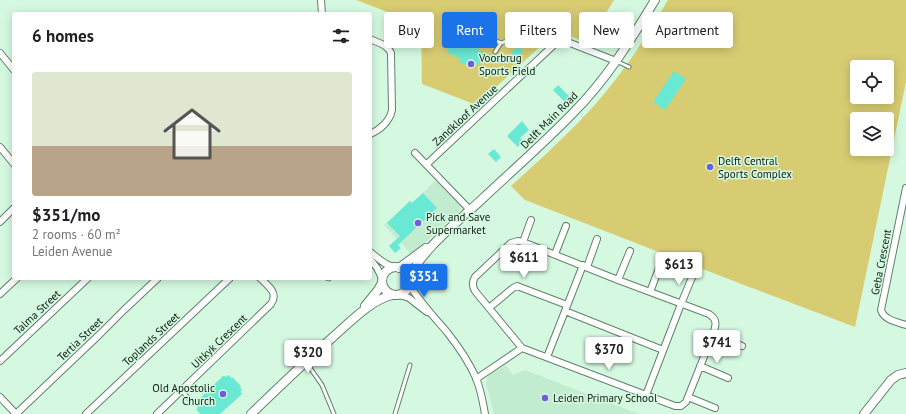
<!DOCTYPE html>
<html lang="en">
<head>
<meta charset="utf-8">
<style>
  :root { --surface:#fff; --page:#f6f6f6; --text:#202124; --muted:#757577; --accent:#1a73e8 }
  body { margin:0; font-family:"PT Sans",sans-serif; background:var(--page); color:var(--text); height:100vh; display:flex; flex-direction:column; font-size:15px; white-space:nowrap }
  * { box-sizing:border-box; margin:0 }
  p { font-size:13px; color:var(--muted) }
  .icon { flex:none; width:22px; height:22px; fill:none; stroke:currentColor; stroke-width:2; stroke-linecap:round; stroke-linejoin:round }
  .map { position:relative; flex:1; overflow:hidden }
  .sheet { position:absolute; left:12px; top:12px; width:360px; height:268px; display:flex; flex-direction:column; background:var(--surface); border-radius:4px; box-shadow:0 2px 10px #0003 }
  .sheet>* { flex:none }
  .banner { position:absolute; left:384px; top:12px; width:380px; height:36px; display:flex; gap:8px }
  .fabs { position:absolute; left:850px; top:60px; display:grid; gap:8px }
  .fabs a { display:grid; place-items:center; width:44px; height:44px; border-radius:4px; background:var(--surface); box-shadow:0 2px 10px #0003; font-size:20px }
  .price { position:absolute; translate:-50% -34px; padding:0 9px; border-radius:4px; background:#fff; color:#222; font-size:13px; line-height:26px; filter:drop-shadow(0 1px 2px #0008) }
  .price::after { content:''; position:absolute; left:50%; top:24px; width:12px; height:9px; margin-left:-6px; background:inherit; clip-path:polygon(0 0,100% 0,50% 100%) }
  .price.current { background:var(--accent); color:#fff }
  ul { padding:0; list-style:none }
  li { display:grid; align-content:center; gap:8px; height:212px; padding:0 20px }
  li span { display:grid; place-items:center; height:124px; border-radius:4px; color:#555 }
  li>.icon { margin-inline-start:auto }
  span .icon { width:72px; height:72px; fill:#fffc; stroke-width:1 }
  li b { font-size:17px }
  h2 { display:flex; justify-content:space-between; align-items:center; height:48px; padding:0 20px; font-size:17px }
  .chip { padding:0 14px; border-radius:4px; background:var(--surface); box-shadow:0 2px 10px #0003; font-size:14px; line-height:36px }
  .chip.current { background:var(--accent); color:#fff }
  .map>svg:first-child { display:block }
</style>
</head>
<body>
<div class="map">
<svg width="906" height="414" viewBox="0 0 906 414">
  <rect width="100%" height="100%" fill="#d5f9e0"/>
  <path fill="#c1eccf" d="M438 178 460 204 461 209 412 255 384 225 410 201 412 203Z
    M506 365 513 375 525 370 639 414H494L486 383 488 376Z"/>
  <path fill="#d7cc72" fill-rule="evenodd" d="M356 0H614L587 43 557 31 482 100H478L474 104 422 84 421 25Z
    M668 0H906V82L855 327 744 285 525 200 511 186C533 166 555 146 576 125 613 88 642 45 668 0ZM857 67H887V97H857ZM857 119H887V149H857Z"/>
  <path fill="#69e8d3" d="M451 40 462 44 463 42 479 48 478 50 484 53 479 65 473 63 471 66 467 65 459 62 461 59 457 58V57L446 52Z
    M519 46 523 52 515 58 511 52Z
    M674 71 686 79 665 110 653 102Z
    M558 85 570 97 565 102 553 90Z
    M522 121 529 130 520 138 523 141 518 147 507 136Z
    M494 149 501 157 496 162 488 154Z
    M423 193 437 208 398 245 401 248 395 253 389 246 400 236 387 223 410 201 412 203Z
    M229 375 231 378 232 377 241 386 240 387 242 390 240 392 242 393 241 395 220 414H200L196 409 198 408 195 405 200 400 199 399 223 376H225L226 377Z"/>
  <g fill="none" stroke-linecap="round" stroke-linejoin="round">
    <defs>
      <path id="lane" d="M487 37 501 43
        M495 52 501 43 507 41 545 38 558 41
        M616 61 629 67
        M326 278 329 279 330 278
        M306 362 322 385 334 414
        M182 391 191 401
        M395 414 410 365"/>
      <path id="street" d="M321 0 322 14
        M370 39C378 43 387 44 391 53L392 110C390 121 380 130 370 134
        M0 53 14 70
        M0 147 14 164
        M415 153 470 210
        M427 164 558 41 560 40 565 41 616 61
        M906 188 881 310C884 320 897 322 906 325
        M0 222 14 208
        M523 242 531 220
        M370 252C377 257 385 266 395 267
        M555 254 566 226
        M370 259 377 268 382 278
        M587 267 597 239
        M618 280 630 251
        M409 284C419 301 434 317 447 332 458 346 469 362 476 378 481 390 483 402 485 414
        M650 292 661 263
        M0 294 17 278
        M399 295 409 298 427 312
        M489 308 513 288 517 286 567 305
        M565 311 663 350
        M713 334 742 346
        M547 357 583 265
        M0 361 88 278
        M700 366 728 378
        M476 379 522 348 675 406H681L686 402 688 397 713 334C716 325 718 320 709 314L618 280 523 242 518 241 511 243 475 277C472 282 472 286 475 291L522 348
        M646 395 681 304 693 275
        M0 397 16 414
        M688 397 715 408
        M16 414 100 334 124 310 158 278
        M86 414 230 278
        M157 414 271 304C279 293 268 286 260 278"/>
      <path id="secondary" d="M382 281a14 14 0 1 1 28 0a14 14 0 1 1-28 0Z
        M399 268 426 248
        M409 281C415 255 461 219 481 200 512 171 544 143 573 113 606 80 631 40 655 0
        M365 306 378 290 382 283
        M251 414C278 388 305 362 333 337 350 322 371 300 392 295
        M864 414 891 380 898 375 906 373"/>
    </defs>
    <use href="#lane" stroke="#61816b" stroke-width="5"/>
    <use href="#street" stroke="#61816b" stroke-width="8"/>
    <use href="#secondary" stroke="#61816b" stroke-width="10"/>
    <use href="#lane" stroke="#fff" stroke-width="3"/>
    <use href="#street" stroke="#fff" stroke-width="6"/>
    <use href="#secondary" stroke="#fff" stroke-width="8"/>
  </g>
  <g fill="#705ed9" stroke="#d5f9e0" stroke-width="1.5">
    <circle cx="471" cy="64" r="4"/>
    <circle cx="710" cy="167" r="4"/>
    <circle cx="418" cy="223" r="4"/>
    <circle cx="223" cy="394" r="4"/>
    <circle cx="545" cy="398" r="4"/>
  </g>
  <g text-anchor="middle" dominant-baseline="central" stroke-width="3" stroke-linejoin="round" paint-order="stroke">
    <g font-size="11" fill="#0d1a12" stroke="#d5f9e0" text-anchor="start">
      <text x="479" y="58">Voorbrug<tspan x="479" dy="13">Sports Field</tspan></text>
      <text x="718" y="161">Delft Central<tspan x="718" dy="13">Sports Complex</tspan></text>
      <text x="426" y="217">Pick and Save<tspan x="426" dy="13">Supermarket</tspan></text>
      <text x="215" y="388" text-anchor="end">Old Apostolic<tspan x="215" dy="13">Church</tspan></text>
      <text x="553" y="398">Leiden Primary School</text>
    </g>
    <g font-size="11" fill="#0d1a12" stroke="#d5f9e0">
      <text transform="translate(465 115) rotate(-43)">Zandkloof Avenue</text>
      <text transform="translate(549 120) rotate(-45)">Delft Main Road</text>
      <text transform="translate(881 262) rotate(-79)">Geba Crescent</text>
      <text transform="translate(37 312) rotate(-43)">Talma Street</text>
      <text transform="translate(80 339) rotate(-44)">Tertia Street</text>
      <text transform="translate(151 339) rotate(-43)">Toplands Street</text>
      <text transform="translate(219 341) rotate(-44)">Uitkyk Crescent</text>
    </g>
  </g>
</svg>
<div class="fabs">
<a><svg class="icon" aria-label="locate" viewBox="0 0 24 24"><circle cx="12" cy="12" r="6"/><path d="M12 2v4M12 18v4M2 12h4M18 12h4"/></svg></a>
<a><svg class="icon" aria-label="layers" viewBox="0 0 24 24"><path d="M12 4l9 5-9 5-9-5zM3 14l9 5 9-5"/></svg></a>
</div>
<b class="price" style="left:524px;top:279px">$611</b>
<b class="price" style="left:679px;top:286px">$613</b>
<b class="price current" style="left:424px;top:298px">$351</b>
<b class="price" style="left:717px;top:364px">$741</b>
<b class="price" style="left:609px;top:371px">$370</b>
<b class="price" style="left:308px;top:374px">$320</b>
<div class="banner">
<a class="chip">Buy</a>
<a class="chip current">Rent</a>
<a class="chip">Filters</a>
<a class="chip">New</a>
<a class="chip">Apartment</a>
</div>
<section class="sheet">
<h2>6 homes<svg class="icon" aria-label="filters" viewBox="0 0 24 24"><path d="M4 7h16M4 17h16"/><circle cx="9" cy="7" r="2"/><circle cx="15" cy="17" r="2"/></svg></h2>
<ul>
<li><span style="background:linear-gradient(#dfe7d0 60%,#b9a48a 0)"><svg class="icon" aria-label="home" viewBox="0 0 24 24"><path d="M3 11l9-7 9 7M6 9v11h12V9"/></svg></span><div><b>$351/mo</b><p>2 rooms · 60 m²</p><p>Leiden Avenue</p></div></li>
</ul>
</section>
</div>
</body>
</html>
